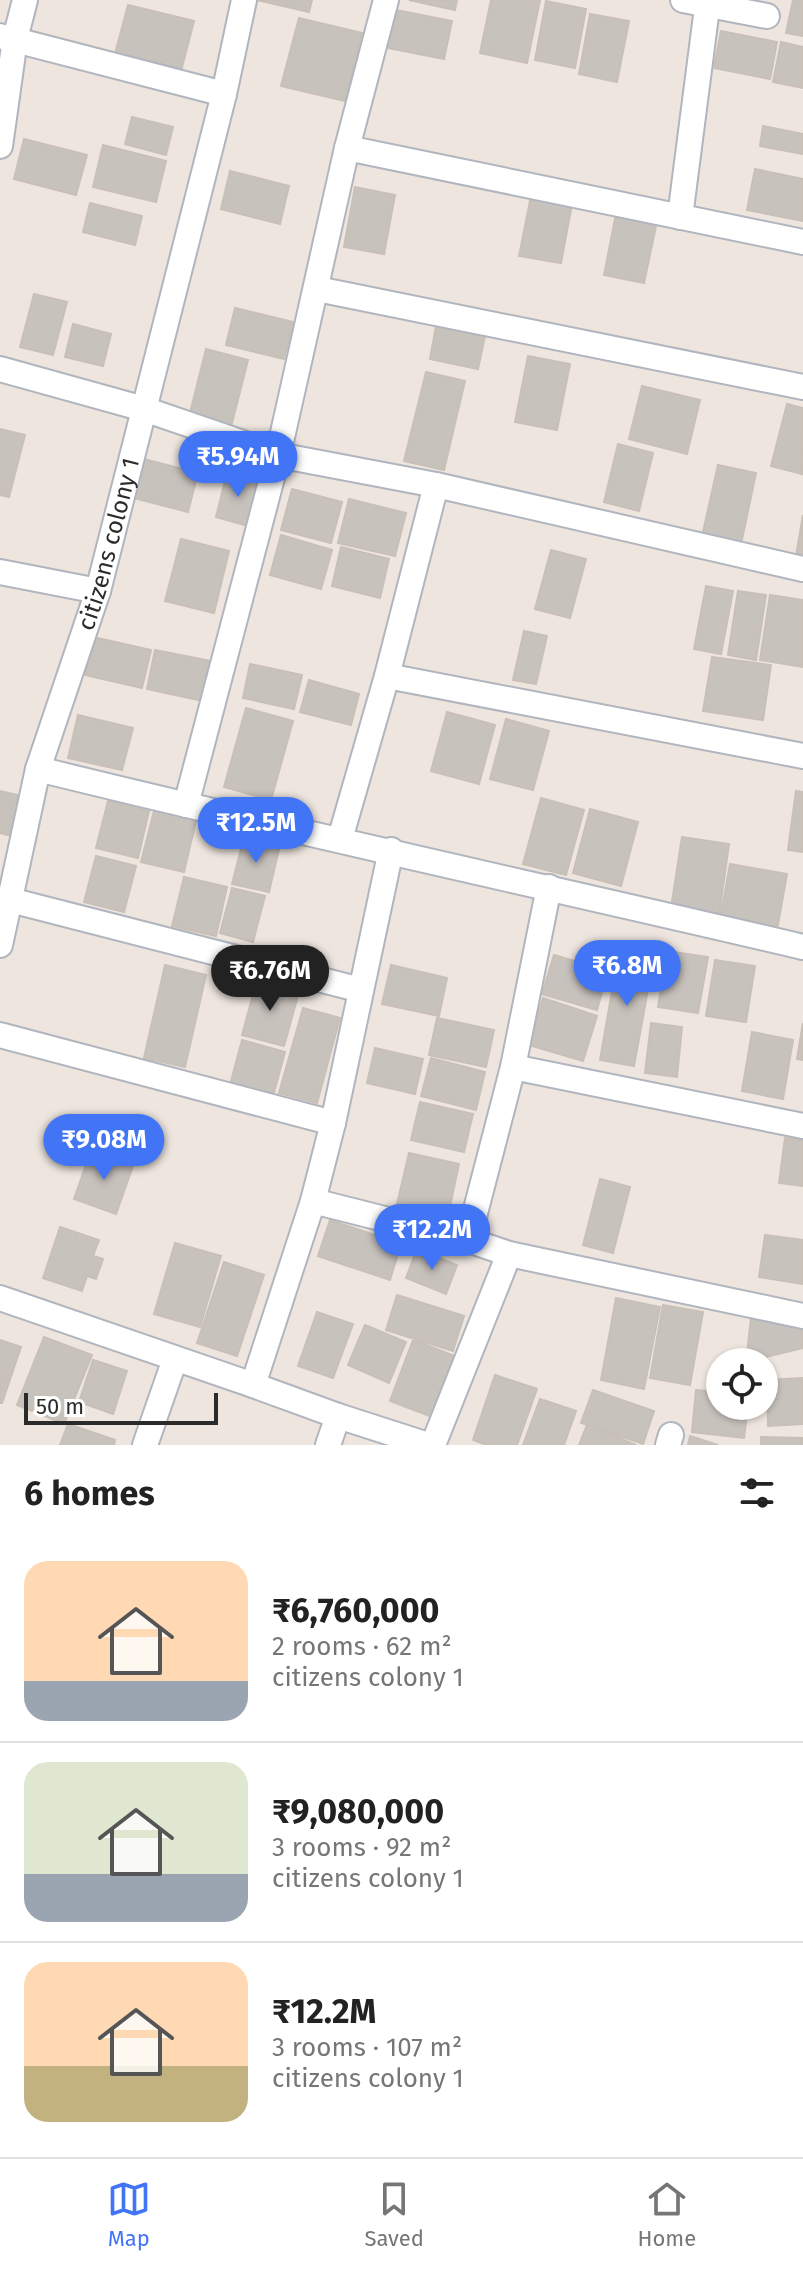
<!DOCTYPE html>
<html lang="en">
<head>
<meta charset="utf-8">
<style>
  :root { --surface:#fff; --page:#f2f2f2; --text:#222; --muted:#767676; --line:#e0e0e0; --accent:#4275f5 }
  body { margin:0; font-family:"Fira Sans",sans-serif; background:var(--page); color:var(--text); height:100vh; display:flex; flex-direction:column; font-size:30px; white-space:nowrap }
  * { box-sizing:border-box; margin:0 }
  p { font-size:26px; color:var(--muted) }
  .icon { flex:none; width:44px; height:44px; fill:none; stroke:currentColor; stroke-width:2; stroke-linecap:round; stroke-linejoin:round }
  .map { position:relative; height:1445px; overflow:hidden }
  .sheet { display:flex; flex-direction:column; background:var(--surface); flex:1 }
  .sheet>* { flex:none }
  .tools { position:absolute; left:706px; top:1348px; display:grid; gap:16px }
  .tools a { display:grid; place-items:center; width:72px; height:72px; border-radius:50%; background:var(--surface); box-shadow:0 2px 6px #0004; font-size:40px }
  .scale { position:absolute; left:24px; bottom:20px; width:194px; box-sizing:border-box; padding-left:8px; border:4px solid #2b2b2b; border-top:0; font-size:22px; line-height:28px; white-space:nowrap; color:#2b2b2b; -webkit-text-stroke:6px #fff; paint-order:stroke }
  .price { position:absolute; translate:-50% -68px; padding:0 18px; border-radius:28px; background:var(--accent); color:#fff; font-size:26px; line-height:52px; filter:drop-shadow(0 2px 4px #0008) }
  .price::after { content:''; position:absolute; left:50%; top:48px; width:24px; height:18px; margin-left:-12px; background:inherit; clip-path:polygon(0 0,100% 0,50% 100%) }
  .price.on { background:#222; color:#fff }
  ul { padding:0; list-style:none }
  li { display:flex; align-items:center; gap:24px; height:200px; padding:0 24px }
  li+li { border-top:2px solid var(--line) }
  li span { display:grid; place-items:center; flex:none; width:224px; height:160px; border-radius:24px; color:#555 }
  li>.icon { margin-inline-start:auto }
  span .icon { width:96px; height:96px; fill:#fffc; stroke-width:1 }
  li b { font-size:34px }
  h2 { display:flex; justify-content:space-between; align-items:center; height:96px; padding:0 24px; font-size:34px }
  .tab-bar { display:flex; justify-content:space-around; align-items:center; height:112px; border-top:2px solid var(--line); background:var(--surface); font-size:22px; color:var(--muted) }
  .tab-bar a { display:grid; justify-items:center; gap:4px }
  .tab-bar .on { color:var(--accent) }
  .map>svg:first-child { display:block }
</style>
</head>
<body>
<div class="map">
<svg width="803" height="1445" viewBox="0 0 803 1445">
  <rect width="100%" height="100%" fill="#ede5de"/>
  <path fill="#c8c2bd" stroke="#c8c0b7" stroke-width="2" d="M257 0H312L309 12Z
    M409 0H457L455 10Z
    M491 0H540L527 63 480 53Z
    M793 0H803V36L786 33Z
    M546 1 586 9 575 68 535 60Z
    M128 5 194 21 181 71 115 54Z
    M391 9 452 21 444 59 383 47Z
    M590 14 629 21 617 82 579 74Z
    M299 18 362 33 345 101 281 86Z
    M721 31 777 42 770 79 714 68Z
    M781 42 803 47V88L773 82Z
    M132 117 173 127 166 155 125 144Z
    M763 126 803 134V154L760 146Z
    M24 139 87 155 76 195 14 179Z
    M103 145 166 161 156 202 93 187Z
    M755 169 803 179V221L747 210Z
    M230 171 289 186 280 224 221 209Z
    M355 187 395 195 384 254 344 247Z
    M532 191 573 199 561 263 519 256Z
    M90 203 142 216 135 245 83 232Z
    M616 214 657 221 644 283 604 275Z
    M34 294 67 302 53 355 20 347Z
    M235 308 293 322 284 359 226 345Z
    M73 324 111 334 103 366 65 357Z
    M436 326 485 336 478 369 430 359Z
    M206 349 248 360 230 431 188 421Z
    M528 356 570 364 557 430 515 422Z
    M426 372 465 381 444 470 404 461Z
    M642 386 700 400 687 454 629 439Z
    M787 404 803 408 802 474 771 466Z
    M0 429 25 435 9 497 0 495Z
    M618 444 653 453 639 511 604 502Z
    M140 458 198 473 188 512 130 497Z
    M718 465 756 473 740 549 701 541Z
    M227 473 260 481 248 526 216 517Z
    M292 489 342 502 331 543 281 530Z
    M349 499 406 513 395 556 338 543Z
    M803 515V557L796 556Z
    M281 535 332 550 321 589 270 575Z
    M181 539 229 551 214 613 165 601Z
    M341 547 389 559 380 598 332 586Z
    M551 550 586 559 570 618 535 609Z
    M706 586 733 591 721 654 694 649Z
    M738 591 766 595 756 660 728 655Z
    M770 595 803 600V667L760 660Z
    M524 631 547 636 536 684 513 680Z
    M93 637 151 650 142 688 85 675Z
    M155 650 211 661 203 701 147 689Z
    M712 657 771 665 763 720 703 711Z
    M250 664 302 675 294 709 243 698Z
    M309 680 359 694 351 725 300 712Z
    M246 708 293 721 271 800 224 787Z
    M447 712 495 725 479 784 431 771Z
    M78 715 133 728 122 770 68 758Z
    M506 719 549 731 533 790 490 779Z
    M0 791 22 796 11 836 0 833Z
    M796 791 803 792V852L788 850Z
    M541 798 584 810 566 875 523 864Z
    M108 801 149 811 138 858 96 848Z
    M590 809 638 822 621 886 573 873Z
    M154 811 196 821 184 872 141 862Z
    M244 837 280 845 269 892 232 884Z
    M682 837 729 844 719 915 671 908Z
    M96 856 136 866 124 912 84 902Z
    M730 864 787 874 777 930 720 920Z
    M184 877 227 887 216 936 172 926Z
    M232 888 265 896 253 942 220 933Z
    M619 951 654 957 634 1066 600 1060Z
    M667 951 708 957 698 1013 658 1007Z
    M554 955 608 971 597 1010 542 994Z
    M715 960 755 966 746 1022 706 1016Z
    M165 965 206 975 185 1067 144 1058Z
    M391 965 447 978 439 1016 382 1004Z
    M257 980 299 992 284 1046 242 1035Z
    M543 998 597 1016 583 1061 529 1045Z
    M303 1008 340 1018 317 1103 279 1093Z
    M437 1018 494 1030 486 1067 429 1055Z
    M651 1023 682 1027 677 1077 645 1073Z
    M803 1023V1060L797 1059Z
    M752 1032 793 1040 783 1099 742 1091Z
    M242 1040 285 1052 273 1096 230 1085Z
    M375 1048 423 1059 415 1094 367 1083Z
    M431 1058 485 1072 476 1110 421 1096Z
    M420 1102 473 1114 464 1152 411 1140Z
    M785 1138 803 1140V1186L779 1183Z
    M91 1151 133 1166 116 1214 74 1199Z
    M409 1153 459 1164 448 1216 397 1204Z
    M600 1179 630 1187 613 1253 583 1245Z
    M330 1220 401 1244 390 1280 318 1256Z
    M60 1227 99 1240 93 1256 103 1259 96 1279 87 1276 82 1291 43 1278Z
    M765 1235 803 1240V1284L759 1277Z
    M175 1243 221 1256 200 1327 154 1314Z
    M417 1249 457 1265 446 1294 406 1278Z
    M224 1262 264 1275 237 1356 197 1343Z
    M397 1295 464 1316 453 1351 386 1330Z
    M616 1298 660 1307 644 1389 601 1380Z
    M663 1305 703 1312 690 1385 650 1378Z
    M317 1312 353 1324 333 1378 298 1366Z
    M751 1318 803 1324V1348L746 1362Z
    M365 1325 406 1342 389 1383 348 1365Z
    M44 1337 92 1355 64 1424 17 1405Z
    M0 1340 21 1347 2 1403H0Z
    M413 1340 455 1356 432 1417 390 1401Z
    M93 1360 127 1371 113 1414 79 1402Z
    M495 1375 537 1389 517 1445H487L473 1440Z
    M803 1378V1424L768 1426 767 1380Z
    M593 1390 654 1411 643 1444 581 1423Z
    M696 1390 720 1392V1406H748L744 1438 692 1432Z
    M540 1399 576 1411 564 1445H523Z
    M68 1424 115 1440 114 1445H60Z
    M587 1425 636 1445H579Z
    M690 1436 718 1445H688Z
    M761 1437 803 1438V1445H761Z"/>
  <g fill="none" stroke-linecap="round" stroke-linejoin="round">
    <defs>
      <g id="street">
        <path d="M683 0 767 16"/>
        <path d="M0 36 224 94"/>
        <path d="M0 146 15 39 25 0"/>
        <path d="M347 148 803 242"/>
        <path d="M680 217 708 0"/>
        <path d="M317 289 803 387"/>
        <path d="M0 369 144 409 278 455 436 485 803 569"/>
        <path d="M0 572 98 591"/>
        <path d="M387 676 803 756"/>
        <path d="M38 769C292 832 548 887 803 947"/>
        <path d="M186 805 278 455 347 148 386 0"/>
        <path d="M340 839 387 676 436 485"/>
        <path d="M391 850 333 1123 313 1201 253 1385 338 1416 428 1445"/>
        <path d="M10 900 361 990"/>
        <path id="s1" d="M0 945 38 769 98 591 224 94 244 0"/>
        <path d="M0 1035 333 1123"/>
        <path d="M513 1067 803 1126"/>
        <path d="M313 1201 468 1240 509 1254 803 1316"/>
        <path d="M468 1240 513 1067 549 887"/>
        <path d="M0 1298 253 1385"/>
        <path d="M145 1445 175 1359"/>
        <path d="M328 1445 338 1416"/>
        <path d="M433 1445 509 1254"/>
        <path d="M668 1445 671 1435"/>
      </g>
    </defs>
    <use href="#street" stroke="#b1b5be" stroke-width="28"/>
    <use href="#street" stroke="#fff" stroke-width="24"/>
  </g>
  <g text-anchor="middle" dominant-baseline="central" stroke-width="7" stroke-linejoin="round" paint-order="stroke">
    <g font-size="24" fill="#2b2b2b" stroke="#fff">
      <text stroke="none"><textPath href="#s1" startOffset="416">citizens colony 1</textPath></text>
    </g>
  </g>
</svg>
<div class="tools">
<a><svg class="icon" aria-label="locate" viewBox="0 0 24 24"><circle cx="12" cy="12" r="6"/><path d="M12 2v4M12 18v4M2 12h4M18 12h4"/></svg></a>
</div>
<div class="scale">50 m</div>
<b class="price" style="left:238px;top:499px">₹5.94M</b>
<b class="price" style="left:256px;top:865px">₹12.5M</b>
<b class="price" style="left:627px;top:1008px">₹6.8M</b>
<b class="price on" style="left:270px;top:1013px">₹6.76M</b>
<b class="price" style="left:104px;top:1182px">₹9.08M</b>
<b class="price" style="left:432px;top:1272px">₹12.2M</b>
</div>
<section class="sheet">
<h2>6 homes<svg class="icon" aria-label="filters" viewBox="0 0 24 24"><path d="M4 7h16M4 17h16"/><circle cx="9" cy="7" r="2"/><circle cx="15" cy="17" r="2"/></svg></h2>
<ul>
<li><span style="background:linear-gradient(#ffd9b3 75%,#9aa5b1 0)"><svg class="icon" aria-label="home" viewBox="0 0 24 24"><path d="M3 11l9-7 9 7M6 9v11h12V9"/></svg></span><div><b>₹6,760,000</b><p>2 rooms · 62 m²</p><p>citizens colony 1</p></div></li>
<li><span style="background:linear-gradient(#dfe7d0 70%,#9aa5b1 0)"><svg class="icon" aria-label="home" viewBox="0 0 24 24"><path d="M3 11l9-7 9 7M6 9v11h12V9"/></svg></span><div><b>₹9,080,000</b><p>3 rooms · 92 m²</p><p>citizens colony 1</p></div></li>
<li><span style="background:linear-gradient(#ffd9b3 65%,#c2b280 0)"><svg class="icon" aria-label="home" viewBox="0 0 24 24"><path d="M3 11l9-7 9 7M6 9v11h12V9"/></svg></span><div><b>₹12.2M</b><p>3 rooms · 107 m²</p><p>citizens colony 1</p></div></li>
</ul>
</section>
<nav class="tab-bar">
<a class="on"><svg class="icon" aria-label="map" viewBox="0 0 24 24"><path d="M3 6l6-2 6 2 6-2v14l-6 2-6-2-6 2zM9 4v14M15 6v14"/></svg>Map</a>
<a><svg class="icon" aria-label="saved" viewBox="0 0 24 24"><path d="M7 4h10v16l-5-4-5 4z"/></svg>Saved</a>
<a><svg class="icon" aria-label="home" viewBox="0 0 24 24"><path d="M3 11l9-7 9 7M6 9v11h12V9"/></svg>Home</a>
</nav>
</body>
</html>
